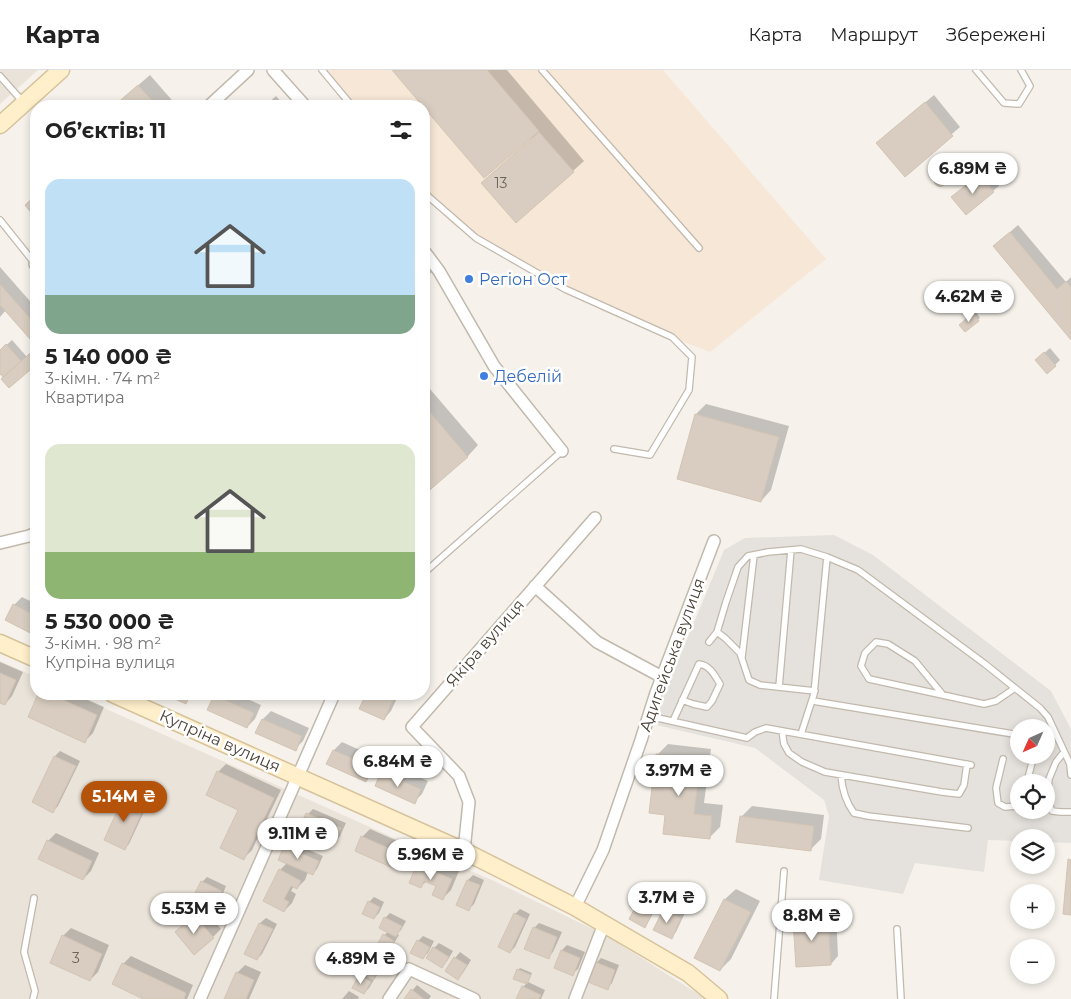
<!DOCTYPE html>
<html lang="uk">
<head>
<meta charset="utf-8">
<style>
  :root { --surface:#fff; --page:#f6f6f6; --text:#222; --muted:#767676; --line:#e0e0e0; --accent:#b45309 }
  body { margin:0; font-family:Montserrat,sans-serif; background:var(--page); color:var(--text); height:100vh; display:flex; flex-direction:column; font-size:19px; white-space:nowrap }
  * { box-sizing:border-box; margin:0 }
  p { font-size:16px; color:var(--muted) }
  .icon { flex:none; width:28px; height:28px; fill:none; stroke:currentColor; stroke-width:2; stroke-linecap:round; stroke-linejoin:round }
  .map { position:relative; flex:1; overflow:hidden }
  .drawer { position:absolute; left:30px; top:30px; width:400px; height:600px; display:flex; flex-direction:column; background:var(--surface); border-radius:20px; box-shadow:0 2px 8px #0003 }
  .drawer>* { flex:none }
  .needle { width:32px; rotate:225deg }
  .controls { position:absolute; left:1010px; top:649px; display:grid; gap:10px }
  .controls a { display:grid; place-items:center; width:45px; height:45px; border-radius:50%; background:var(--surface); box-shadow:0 2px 8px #0003; font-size:25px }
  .price { position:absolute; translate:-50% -42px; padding:0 11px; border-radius:18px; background:#fff; color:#222; font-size:16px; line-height:32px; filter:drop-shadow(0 1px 2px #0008) }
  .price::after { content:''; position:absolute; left:50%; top:30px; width:15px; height:11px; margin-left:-8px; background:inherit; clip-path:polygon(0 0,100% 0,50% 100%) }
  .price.active { background:var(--accent); color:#fff }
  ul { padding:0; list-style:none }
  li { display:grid; align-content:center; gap:10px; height:265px; padding:0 15px }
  li span { display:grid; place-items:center; height:155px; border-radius:15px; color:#555 }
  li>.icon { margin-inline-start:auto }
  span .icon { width:90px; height:90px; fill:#fffc; stroke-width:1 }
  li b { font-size:21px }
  h2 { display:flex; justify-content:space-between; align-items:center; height:60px; padding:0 15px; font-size:21px }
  header { display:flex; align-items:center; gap:30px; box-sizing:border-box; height:70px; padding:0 25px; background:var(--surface); border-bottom:1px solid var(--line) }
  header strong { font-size:24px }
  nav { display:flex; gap:28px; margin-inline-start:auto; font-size:18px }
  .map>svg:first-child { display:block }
</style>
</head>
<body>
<header>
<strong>Карта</strong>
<nav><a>Карта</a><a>Маршрут</a><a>Збережені</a></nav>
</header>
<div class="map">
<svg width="1071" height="929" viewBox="0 0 1071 929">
  <rect width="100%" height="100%" fill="#f6f2eb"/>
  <path fill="#eae3d9" d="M0 0H38L0 34Z
    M0 591 36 607V624H73L410 775 494 811 607 866 706 929H0Z"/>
  <path fill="#f7e7d6" d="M322 0H663L826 189 710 282 604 242 452 154 424 121V36H352Z"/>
  <path fill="#e5e1dc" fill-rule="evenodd" d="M834 465 873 485 1051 621 1071 659V773L1046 772V768H1019V771L988 770 984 802 915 793 903 824 819 810 829 746 824 730 755 678 652 654 724 480 745 468ZM1019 658H1046V685H1019ZM1019 712H1046V740H1019Z"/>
  <path fill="#0003" d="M393 0H507L584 91 573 101 530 67Z
    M150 5 177 36H114Z
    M934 25 960 57 905 105 886 65Z
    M276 26 285 36H265Z
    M949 97 952 98 953 103 941 115 938 114 936 109 947 98Z
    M986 99 999 116 966 143 958 122Z
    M1018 155 1066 212 1071 207V268L1002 169Z
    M424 193 432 202 424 210Z
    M0 197 36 238V262L30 267 6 240 0 247Z
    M976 242 980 248 965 260 963 253Z
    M12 270 27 287 36 279V293L10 317 5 307 0 302V281Z
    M1050 278 1060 290 1055 295 1042 285Z
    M424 312 478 375 468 386 424 424Z
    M706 334 789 356 771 420 761 431 696 344Z
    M22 527 36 534V564L7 550 14 535Z
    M0 592 23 602 12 626 5 634 0 631Z
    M39 624H75L104 637 93 663 85 671 29 646Z
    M167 624H194L185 632Z
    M216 624H236L261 635 255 649 247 657 215 626Z
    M367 624H399L391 641 384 649 361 639Z
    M271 641 309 658 303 671 295 679 257 662 263 649Z
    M342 672 380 689 374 702 366 710 328 693 334 680Z
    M668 674 711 679 704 733 723 735 720 757 709 768 666 744 657 685Z
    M60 681 80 691 58 736 53 741 33 732 55 686Z
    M226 694 281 720 252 780 244 788 240 740 218 702Z
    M390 694 428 711 422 724 414 732 376 715 382 702Z
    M130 722 149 731 129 774 124 779 125 727Z
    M752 736 824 745 821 769 810 780 741 747Z
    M313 739 346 753 340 766 335 771 308 744Z
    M370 759 409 776 403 789 395 797 362 767Z
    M56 763 99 783 91 801 83 809 48 771Z
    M290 772 323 786 317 799 312 804 308 802 305 810 297 818 294 816 291 821 296 824 292 833 284 841 280 800 287 793 285 777Z
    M426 787 459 801 451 820 443 828 438 816 427 811 421 816 418 795Z
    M473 805 484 810 474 834 469 839 468 810Z
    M207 807 226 816 219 833 213 838 202 812Z
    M736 819 760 831 731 889 720 900 696 887 725 829Z
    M641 822 659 831 649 851 644 856 635 839 636 827Z
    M374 827 384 832 379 843 374 848 369 832Z
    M669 835 685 843 676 862 671 867 664 840Z
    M203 838 221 859 213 867 176 862Z
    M520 839 530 844 515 877 510 882 515 844Z
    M836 841 838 886 831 894 794 850 802 843Z
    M390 843 406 851 401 860 397 864 399 865 391 878 386 883 383 881 380 884 373 880 388 861 385 848Z
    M266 848 277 854 262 884 257 889 246 883 260 853Z
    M539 853 562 862 553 882 548 887 534 858Z
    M71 858 109 875 98 902 90 910 63 866Z
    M423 866 434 871 428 883 422 888 412 882 418 871Z
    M439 873 453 881 447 891 442 896 434 878Z
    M567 875 585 882 578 899 572 904 555 897 562 880Z
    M460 882 471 890 463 903 458 908 447 901 455 888Z
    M131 886 193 915 187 929H146L123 894Z
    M368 886 383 895 369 918 364 923 360 906 363 903V891Z
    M601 888 619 895 612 913 607 918 596 893Z
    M245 895 261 902 249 929H225L237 903Z
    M520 898 532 903 528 912 545 920 541 929H519L523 917 527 913 518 900Z
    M417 915 431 926 429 929H405Z
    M349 921 359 927 358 929H342Z"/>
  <path fill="#d8cdc0" stroke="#d3c4b3" d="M392 0H487L539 61 484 108Z
    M138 15 157 36H114Z
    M925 32 953 66 905 107 876 73Z
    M539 62 574 102 516 153 481 113Z
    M980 104 994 122 966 145 951 127Z
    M934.5 111a5.5 5.5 0 1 1 11 0a5.5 5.5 0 1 1-11 0Z
    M36 125V149L25 135Z
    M1010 162 1057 219 1066 211 1071 217V270L993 176Z
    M0 214 36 255V264L30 269 0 235Z
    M973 243 979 251 965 262 959 255Z
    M6 274 21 291 3 307 0 304V280Z
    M36 278V295L9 318 1 309Z
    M1044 282 1056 296 1047 304 1035 290Z
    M424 335 468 387 424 425Z
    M695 344 779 367 761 432 677 409Z
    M13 534 36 546V566L5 550Z
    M0 603 16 610 5 635 0 633Z
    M38 624H50L97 645 85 673 28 647Z
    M164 624H190L186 634Z
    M366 624H393L395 625 384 650 359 639Z
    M214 625 254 643 247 658 207 640Z
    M262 649 302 666 296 681 255 663Z
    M333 680 373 697 366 712 326 694Z
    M656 684 701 689 694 744 712 746 710 769 663 764 665 745 649 743Z
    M54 686 76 696 53 743 32 732Z
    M217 701 274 728 244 790 220 778 238 740 206 725Z
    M381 702 421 719 415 734 375 716Z
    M124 726 145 736 125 780 104 770Z
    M306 743 341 758 335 772 300 757Z
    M740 746 814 756 811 781 736 772Z
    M361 766 402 784 395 799 355 781Z
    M47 770 92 791 83 810 38 789Z
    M284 776 319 791 313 805 278 790Z
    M1068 789 1071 790V845L1063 844Z
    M417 794 452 809 443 830 432 825 436 816 424 811 421 818 409 813Z
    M279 799 301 811 297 819 291 816 284 829 289 832 284 842 263 831Z
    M467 810 480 815 469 841 456 835Z
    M201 811 222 821 214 839 192 829Z
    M635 826 655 837 645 858 629 849 634 840 630 837Z
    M724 829 751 842 720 901 694 888Z
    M368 831 380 837 374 849 362 844Z
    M663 840 681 848 672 869 653 860Z
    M514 843 526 849 510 883 498 877Z
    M194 845 214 868 194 885 175 862Z
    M384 847 402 856 396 867 379 858Z
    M828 848 831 895 796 897 793 850Z
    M259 853 273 859 257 890 244 884Z
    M533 857 557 867 549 889 524 879Z
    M383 864 394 871 386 885 382 882 380 886 371 881 375 874 377 875Z
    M62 865 102 884 90 911 50 893Z
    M417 870 430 877 423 889 410 883Z
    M433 877 449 887 442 898 426 888Z
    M561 880 580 888 573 906 554 898Z
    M454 887 467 895 458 910 445 901Z
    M362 890 379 900 373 910 356 900Z
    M595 892 615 900 608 920 588 912Z
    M122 893 186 923 184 929H143L112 914Z
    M517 899 531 905 527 914 513 909Z
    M236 902 254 910 246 929H224Z
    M359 905 371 912 364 924 352 918Z
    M522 916 541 925 539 929H516Z
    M411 919 424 929H404Z"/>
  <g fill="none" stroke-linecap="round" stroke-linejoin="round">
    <defs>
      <path id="lane" d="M322 0 352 36
        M542 0 699 178
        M976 0 1004 33 1019 34 1030 16 1021 0
        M0 6 23 32
        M424 121 429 127 476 168 565 219 672 267 692 287 689 320 650 385 614 379
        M0 150 36 195
        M424 503 562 381
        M717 562 725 568 740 583 749 610 760 615 815 621
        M709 572 717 562 726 532 738 497 748 486 768 482 801 479 827 487 858 500 985 594 1040 638 1048 647 1070 694 1071 705
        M742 587 754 485
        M779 617 791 480
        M943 625 915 591 888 574 876 572 865 583 861 596 869 609 984 634 996 631 1015 618
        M813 631 1019 665
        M649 646 747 668 755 662 766 658 971 695
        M673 651 699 594C710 595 715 606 720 614L712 631 707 637 693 634 682 630
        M782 661 784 674 789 683 802 692 825 702 942 722 959 724 964 715 967 694
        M801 664 814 624 827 487
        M1064 682 1056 692 1049 709 1047 730 1052 741 1061 742H1071
        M1003 689 996 718 998 733 1005 737 1019 736
        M841 705C842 719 845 731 854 743L868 746 968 758
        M1027 712 1034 685
        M897 859 901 929
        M33 929 35 921 24 882 34 828
        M774 929 784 801"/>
      <path id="street" d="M273 0 305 36
        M209 36 248 0
        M424 181 439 201 494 296 562 381
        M35 194 36 193
        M0 473 29 466 36 463
        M535 516 597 572 662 607
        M464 781 469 732 459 706 412 657 595 448
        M575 837 603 780 641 670 656 623 714 471
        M200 929 334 624
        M389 929 409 899 474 929
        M575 929 604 854"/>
      <path id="secondary" d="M0 55 61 0
        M0 573 36 589
        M113 624 464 781 575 837 604 854 688 903 719 929"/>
    </defs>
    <use href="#lane" stroke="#c2b9ad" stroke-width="8"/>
    <use href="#street" stroke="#c2b9ad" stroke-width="14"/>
    <use href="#secondary" stroke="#d6c39a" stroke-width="19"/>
    <use href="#lane" stroke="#fff" stroke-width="5.5"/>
    <use href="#street" stroke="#fff" stroke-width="11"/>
    <use href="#secondary" stroke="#ffefcb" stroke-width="16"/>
  </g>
  <g fill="#3f7fe0" stroke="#fff" stroke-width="2">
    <circle cx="469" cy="209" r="5"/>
    <circle cx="484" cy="306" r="5"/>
  </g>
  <g text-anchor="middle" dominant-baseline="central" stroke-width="5" stroke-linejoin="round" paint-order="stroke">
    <g font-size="14" fill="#6e655a">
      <text x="501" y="113">13</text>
      <text x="76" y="888">3</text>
    </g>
    <g font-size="16" fill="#366cbe" stroke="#fff" text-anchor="start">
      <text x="479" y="209">Регіон Ост</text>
      <text x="494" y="306">Дебелій</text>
    </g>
    <g font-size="16" fill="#4a4238" stroke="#fff">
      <text transform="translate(485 573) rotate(-49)">Якіра вулиця</text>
      <text transform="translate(672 585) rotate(-70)">Адигейська вулиця</text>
      <text transform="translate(220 671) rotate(24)">Купріна вулиця</text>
    </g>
  </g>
</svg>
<div class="controls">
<a><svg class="needle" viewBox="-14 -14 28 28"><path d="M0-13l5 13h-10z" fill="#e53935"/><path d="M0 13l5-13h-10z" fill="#767676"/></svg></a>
<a><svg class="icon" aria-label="locate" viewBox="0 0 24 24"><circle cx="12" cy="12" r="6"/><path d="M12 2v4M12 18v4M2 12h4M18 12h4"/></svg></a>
<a><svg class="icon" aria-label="layers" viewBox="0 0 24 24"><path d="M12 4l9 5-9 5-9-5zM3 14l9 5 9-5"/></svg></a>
<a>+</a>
<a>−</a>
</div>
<b class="price" style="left:973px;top:125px">6.89M ₴</b>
<b class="price" style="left:969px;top:253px">4.62M ₴</b>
<b class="price" style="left:398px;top:718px">6.84M ₴</b>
<b class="price" style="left:679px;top:727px">3.97M ₴</b>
<b class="price active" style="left:124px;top:753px">5.14M ₴</b>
<b class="price" style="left:298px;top:790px">9.11M ₴</b>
<b class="price" style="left:431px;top:811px">5.96M ₴</b>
<b class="price" style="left:667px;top:854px">3.7M ₴</b>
<b class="price" style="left:194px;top:865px">5.53M ₴</b>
<b class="price" style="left:812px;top:872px">8.8M ₴</b>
<b class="price" style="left:361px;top:915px">4.89M ₴</b>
<section class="drawer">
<h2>Об’єктів: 11<svg class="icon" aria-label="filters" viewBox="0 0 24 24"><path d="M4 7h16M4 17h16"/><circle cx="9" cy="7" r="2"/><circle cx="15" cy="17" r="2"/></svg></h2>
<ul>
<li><span style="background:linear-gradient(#bfe0f5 75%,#7fa58c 0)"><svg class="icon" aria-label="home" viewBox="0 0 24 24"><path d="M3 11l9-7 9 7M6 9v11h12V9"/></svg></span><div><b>5 140 000 ₴</b><p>3-кімн. · 74 m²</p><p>Квартира</p></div></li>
<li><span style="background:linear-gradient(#dfe7d0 70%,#8fb573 0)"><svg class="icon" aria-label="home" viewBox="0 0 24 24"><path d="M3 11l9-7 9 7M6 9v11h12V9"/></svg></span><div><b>5 530 000 ₴</b><p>3-кімн. · 98 m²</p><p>Купріна вулиця</p></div></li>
</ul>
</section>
</div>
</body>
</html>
